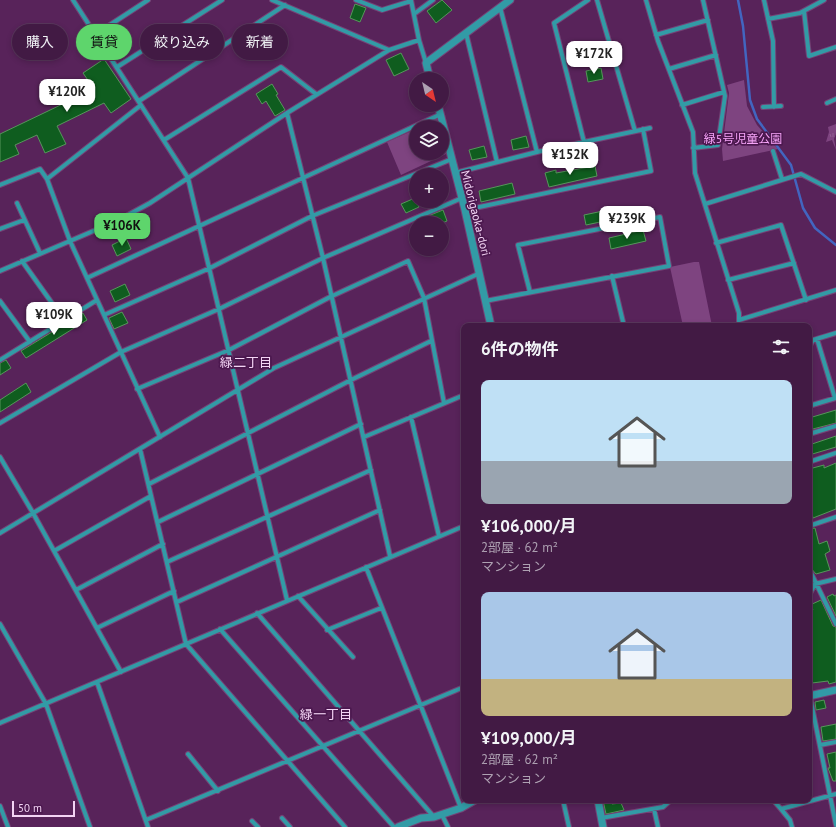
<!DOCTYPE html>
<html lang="ja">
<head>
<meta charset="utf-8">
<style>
  :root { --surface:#421a44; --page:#49234b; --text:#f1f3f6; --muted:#aea1b2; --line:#5a385d; --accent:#5ed56c }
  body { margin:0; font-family:"PT Sans","Noto Sans JP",sans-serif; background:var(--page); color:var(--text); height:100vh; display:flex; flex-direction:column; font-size:15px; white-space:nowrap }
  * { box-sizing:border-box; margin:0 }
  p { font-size:13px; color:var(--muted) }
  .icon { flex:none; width:22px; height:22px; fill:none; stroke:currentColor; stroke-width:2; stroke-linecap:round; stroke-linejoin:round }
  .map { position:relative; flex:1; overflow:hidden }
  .details { position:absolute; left:461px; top:323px; width:351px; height:480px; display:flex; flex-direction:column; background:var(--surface); border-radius:8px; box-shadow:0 2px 6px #0003,0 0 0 1px var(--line) }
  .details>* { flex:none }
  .banner { position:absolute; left:12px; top:24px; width:380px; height:36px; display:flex; gap:8px }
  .needle { width:26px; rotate:145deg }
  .controls { position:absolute; left:409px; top:72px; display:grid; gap:8px }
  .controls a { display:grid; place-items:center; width:40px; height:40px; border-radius:50%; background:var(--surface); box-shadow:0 2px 6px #0003,0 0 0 1px var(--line); font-size:20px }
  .scale { position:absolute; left:12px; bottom:10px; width:63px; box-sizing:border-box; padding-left:4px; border:2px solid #f3d4f4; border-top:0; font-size:11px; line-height:14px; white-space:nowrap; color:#f3d4f4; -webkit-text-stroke:3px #4c184f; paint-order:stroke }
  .price { position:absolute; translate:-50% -34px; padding:0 9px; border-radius:8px; background:#fff; color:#222; font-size:13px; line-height:26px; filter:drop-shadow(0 1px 2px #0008) }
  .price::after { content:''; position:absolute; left:50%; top:24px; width:12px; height:9px; margin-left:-6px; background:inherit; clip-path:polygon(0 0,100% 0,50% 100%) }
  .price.on { background:var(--accent); color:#111 }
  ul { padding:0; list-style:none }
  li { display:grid; align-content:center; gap:8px; height:212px; padding:0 20px }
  li span { display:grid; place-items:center; height:124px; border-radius:8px; color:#555 }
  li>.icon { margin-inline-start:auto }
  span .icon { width:72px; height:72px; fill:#fffc; stroke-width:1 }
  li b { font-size:17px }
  h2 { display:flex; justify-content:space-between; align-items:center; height:48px; padding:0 20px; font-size:17px }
  .tag { padding:0 14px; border-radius:18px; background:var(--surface); box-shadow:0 2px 6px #0003,0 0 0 1px var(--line); font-size:14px; line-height:36px }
  .tag.on { background:var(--accent); color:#111 }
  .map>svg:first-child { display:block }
</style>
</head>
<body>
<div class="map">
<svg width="836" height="827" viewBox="0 0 836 827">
  <defs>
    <pattern id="grass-tufts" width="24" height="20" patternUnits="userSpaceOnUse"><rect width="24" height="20" fill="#7e4480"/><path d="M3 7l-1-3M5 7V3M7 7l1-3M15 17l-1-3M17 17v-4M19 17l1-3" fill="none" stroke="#915e93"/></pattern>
  </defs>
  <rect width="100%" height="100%" fill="#58235a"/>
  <path fill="url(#grass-tufts)" d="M836 124V133L834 139 836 150 832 140 826 142 829 132 828 127Z"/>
  <path fill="#7e4480" d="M744 80 747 106 757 125 778 149 723 161 722 149 729 93 727 85Z
    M437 119 439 127H420Z
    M416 129V153H442V138L446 154 401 175 387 142Z
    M694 262H699L712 326H683L670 267Z"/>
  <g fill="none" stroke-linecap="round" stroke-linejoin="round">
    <path stroke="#4265c0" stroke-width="2.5" d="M738 0 743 26 750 100 757 119 791 165 803 208 815 228 836 245"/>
  </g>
  <path fill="#0f5d1f" stroke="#56965b" d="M442 0 452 10 436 23 427 11Z
    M355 4 366 8 360 22 350 18Z
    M401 53 409 69 394 76 386 60Z
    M104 59 131 99 111 113 104 103 57 126 66 144 45 153 37 135 15 145 19 154 0 162V134L94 89 83 73Z
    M601 68 603 79 588 82 586 71Z
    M272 84 278 94 276 95 285 110 275 116 266 101 262 104 256 94Z
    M526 136 529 147 513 150 511 140Z
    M484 146 487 157 472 160 469 150Z
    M595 166 597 176 549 187 545 173 556 170V173Z
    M512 183 515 194 481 202 479 191Z
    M415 198 419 207 406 213 401 204Z
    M617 208 619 218 586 225 584 215Z
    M443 210 447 221 442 223H425L423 218Z
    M643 230 646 241 611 249 609 238Z
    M126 238 131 249 117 256 112 245Z
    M125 284 130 295 115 302 110 291Z
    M122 312 128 323 114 329 109 318Z
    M83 313 87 320 26 358 21 351Z
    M6 360 11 368 0 375V363Z
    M26 383 31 392 0 412V400Z
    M836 410V423L809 430V418Z
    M836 436V447L809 455V445Z
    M836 463V509L813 518 809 500V469L824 465V468Z
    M815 528 819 544 827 541 830 551 825 554 830 570 816 574 809 566V529Z
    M833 594 834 596 836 595V616L827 597Z
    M821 600 833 626 836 627V682L829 684 828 681 812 683 809 670V612L813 610 810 605Z
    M824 700 826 708 816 710 815 702Z
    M836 724V739L823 741 821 727Z
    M836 752V781H833L828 768H830L827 754Z
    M603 800H612V804L621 803 624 810 606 814Z"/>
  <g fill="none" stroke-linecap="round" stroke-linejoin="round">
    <defs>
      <path id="minor" d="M73 0 188 178 287 600
        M272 0 389 50
        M356 0 382 10 411 1
        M411 0 419 40
        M597 0 635 131
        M646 0 658 41 693 132 695 173 739 313V326
        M764 0 773 41 774 107
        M500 7 537 152
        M804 11 809 56 836 47
        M414 14 433 0
        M768 19 800 13 824 0
        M466 33 497 162
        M96 34 148 0
        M656 35 708 20
        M117 67 222 0
        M669 69 716 55
        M139 101 285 5
        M827 103 836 99
        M141 105 47 179 70 241 160 437
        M682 105 724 92
        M763 107 781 106
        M287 113 323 258 390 556
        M164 140 281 67 316 94
        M584 142 554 23 588 0
        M693 148 718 145 725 96 703 0
        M773 151 782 179
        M455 173 537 152 650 128
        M0 185 40 169 47 179
        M17 203 40 253
        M705 204 801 174 836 192
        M465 210 651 171 643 129
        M0 229 24 220
        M716 243 781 225 806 300
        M22 261 64 320
        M0 271 119 220 150 203 287 113 389 50 419 40 426 63
        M612 276 624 326
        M87 278 441 114
        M728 280 794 263
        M0 301 30 342
        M485 301 669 266 660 217 518 245 530 292
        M104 315 210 268 312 216 452 159
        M739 320 836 290
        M817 339 835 398
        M809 347 813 340 836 333
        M0 360 97 300
        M137 389 229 350 330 297 408 261 424 298 444 403
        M809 406 836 398
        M411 417 439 536
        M0 423 121 352 219 309 323 258 462 198
        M809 434 836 426
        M364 437 464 395
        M140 449 186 644 345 827
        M0 457 33 513 121 672
        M809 462 836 453
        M149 484 351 380 431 341
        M158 522 361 424
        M809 526 836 517
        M0 533 274 368 480 273
        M54 551 151 496
        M167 562 371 470
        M366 567 461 808
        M809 569 836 624
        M76 590 163 544
        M809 595 815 584 836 579
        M298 596 353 657
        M177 602 380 510
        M257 613 434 817
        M0 624 46 704 90 827
        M97 628 174 591
        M220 629 394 827
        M327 630 381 608
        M97 682 148 827
        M809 692 836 825
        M0 723 464 526
        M820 745 836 742
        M188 754 218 791
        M563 800 569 827
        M773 800 781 809 836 794
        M0 806 8 827
        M654 809 658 827
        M781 809 790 820 792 827
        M442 815 448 827
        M282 818 290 827
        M601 818 663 807 671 800
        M146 820 464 687
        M252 821 258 827"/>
      <path id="tertiary" d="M430 79 426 63 510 0
        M438 105 465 210 491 326
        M809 696 836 690
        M598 800 603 827
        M398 827 421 818 434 817 461 808 475 800"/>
    </defs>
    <use href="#minor" stroke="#744376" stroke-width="6"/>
    <use href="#tertiary" stroke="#744376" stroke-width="9"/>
    <use href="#minor" stroke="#329ba6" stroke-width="4"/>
    <use href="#tertiary" stroke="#329ba6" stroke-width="7"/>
  </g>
  <g text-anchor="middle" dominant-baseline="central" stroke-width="3.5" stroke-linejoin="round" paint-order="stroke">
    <g font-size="12" fill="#f6a4f8" stroke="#4c184f">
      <text x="743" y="138">緑5号児童公園</text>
    </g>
    <g font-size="12" fill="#f3d4f4" stroke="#4c184f">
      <text transform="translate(476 213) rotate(76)">Midorigaoka-dori</text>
    </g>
    <g font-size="13" fill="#f3d4f4" stroke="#4c184f">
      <text x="246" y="362">緑二丁目</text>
      <text x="326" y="714">緑一丁目</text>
    </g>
  </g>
</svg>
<div class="controls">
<a><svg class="needle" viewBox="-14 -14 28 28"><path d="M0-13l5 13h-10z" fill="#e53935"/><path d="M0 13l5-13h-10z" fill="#aea1b2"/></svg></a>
<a><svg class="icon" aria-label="layers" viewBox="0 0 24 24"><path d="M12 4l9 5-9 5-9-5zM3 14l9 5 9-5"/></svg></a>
<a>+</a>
<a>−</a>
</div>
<div class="scale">50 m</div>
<b class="price" style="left:594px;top:75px">¥172K</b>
<b class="price" style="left:67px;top:113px">¥120K</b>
<b class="price" style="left:570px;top:176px">¥152K</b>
<b class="price" style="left:627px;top:240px">¥239K</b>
<b class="price on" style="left:122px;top:247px">¥106K</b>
<b class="price" style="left:54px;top:336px">¥109K</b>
<div class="banner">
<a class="tag">購入</a>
<a class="tag on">賃貸</a>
<a class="tag">絞り込み</a>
<a class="tag">新着</a>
</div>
<section class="details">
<h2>6件の物件<svg class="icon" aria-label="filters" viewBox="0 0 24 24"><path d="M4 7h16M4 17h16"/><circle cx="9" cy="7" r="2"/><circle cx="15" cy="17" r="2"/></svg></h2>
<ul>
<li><span style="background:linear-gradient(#bfe0f5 65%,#9aa5b1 0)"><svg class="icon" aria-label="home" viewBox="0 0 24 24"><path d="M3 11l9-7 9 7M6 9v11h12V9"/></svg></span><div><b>¥106,000/月</b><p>2部屋 · 62 m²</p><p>マンション</p></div></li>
<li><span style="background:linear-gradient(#a9c7e8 70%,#c2b280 0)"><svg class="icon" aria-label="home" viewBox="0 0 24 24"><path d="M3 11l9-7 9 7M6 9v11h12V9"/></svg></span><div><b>¥109,000/月</b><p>2部屋 · 62 m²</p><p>マンション</p></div></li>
</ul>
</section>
</div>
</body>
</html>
